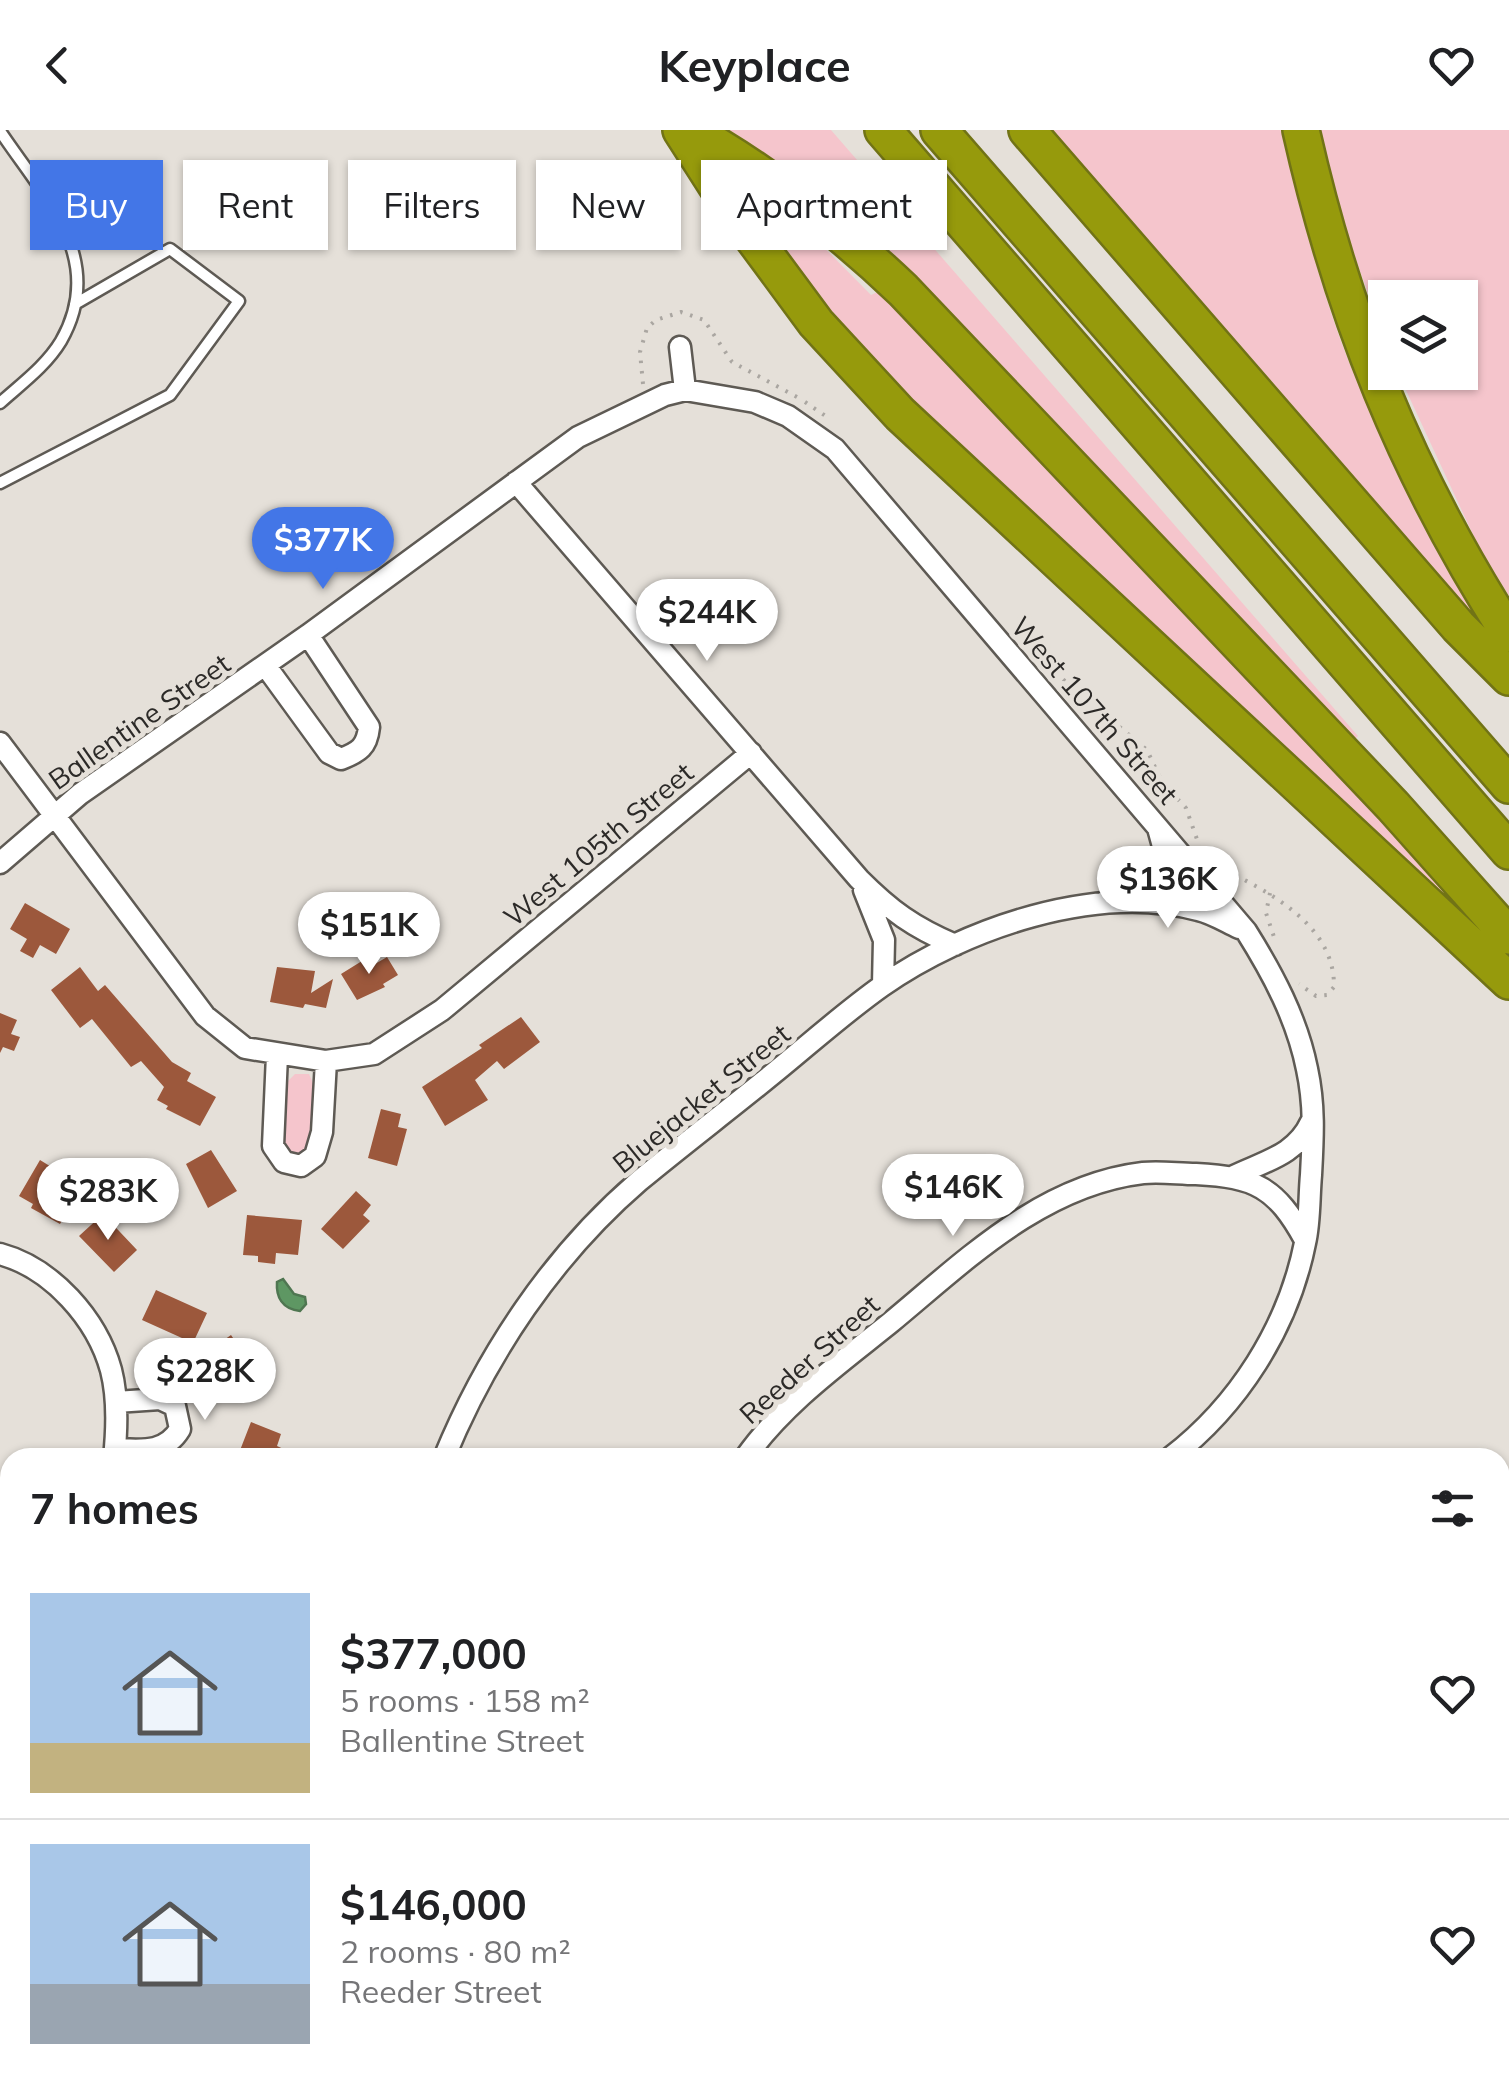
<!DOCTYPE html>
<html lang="en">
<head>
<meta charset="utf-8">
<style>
  :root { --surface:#fff; --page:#f2f2f2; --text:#202124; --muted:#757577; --line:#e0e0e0; --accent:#4376e7 }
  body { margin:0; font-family:Mulish,sans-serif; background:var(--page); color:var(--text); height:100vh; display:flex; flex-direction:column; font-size:38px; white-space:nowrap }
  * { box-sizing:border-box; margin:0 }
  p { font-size:32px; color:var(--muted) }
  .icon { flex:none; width:55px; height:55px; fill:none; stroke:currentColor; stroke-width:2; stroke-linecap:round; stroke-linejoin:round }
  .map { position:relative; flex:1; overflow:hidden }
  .drawer { position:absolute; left:0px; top:1318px; width:1510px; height:642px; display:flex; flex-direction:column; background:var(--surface); border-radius:30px 30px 0 0; box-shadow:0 2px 8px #0004 }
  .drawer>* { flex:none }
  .hud { position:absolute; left:30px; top:30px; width:1000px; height:90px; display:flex; gap:20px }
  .tools { position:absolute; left:1368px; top:150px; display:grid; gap:20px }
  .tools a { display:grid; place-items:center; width:110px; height:110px; border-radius:0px; background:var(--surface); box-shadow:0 2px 8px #0004; font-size:50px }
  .price { position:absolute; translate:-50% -85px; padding:0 22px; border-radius:35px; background:#fff; color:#222; font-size:32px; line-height:65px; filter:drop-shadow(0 2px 5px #0008) }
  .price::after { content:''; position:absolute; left:50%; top:60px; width:30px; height:22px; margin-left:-15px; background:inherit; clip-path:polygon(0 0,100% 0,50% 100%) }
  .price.active { background:var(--accent); color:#fff }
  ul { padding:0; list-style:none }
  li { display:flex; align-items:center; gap:30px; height:250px; padding:0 30px }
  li+li { border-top:2px solid var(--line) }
  li span { display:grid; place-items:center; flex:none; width:280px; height:200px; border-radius:0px; color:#555 }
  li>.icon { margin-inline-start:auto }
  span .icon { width:120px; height:120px; fill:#fffc; stroke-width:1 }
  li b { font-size:42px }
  h2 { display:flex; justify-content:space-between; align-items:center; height:120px; padding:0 30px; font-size:42px }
  .chip { padding:0 35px; border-radius:0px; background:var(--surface); box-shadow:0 2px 8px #0004; font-size:35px; line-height:90px }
  .chip.active { background:var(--accent); color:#fff }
  header { display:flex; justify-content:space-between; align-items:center; height:130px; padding:0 30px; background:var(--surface); font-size:45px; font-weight:700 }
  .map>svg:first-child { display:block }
</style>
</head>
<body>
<header><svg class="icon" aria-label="back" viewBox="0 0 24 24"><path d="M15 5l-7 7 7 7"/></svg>Keyplace<svg class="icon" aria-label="heart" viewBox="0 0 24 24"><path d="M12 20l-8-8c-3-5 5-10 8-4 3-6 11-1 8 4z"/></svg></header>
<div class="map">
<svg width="1509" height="1958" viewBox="0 0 1509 1958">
  <rect width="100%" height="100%" fill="#e5e0d9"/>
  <path fill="#f5c5cc" d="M717 0H831L1358 606 1351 613Z
    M1048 0H1282C1303 82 1321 166 1354 244 1388 328 1430 406 1480 482L1470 486Z
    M1318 0H1509V466L1482 424 1398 243 1460 242V168H1385V212L1348 107Z
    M721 33 774 67 871 165 884 159 1479 792 1473 797 942 302 868 226 801 146Z
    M295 944H309L316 960 309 1018 297 1026 282 1016 286 953Z"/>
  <path fill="#5e9763" stroke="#4f7651" stroke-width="2.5" d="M283 1149 294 1164 305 1167 306 1174 300 1181C282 1179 276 1167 277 1152Z"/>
  <path fill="#9c583c" d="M25 773 70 799 56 824 40 815 33 828 20 821 27 809 10 799Z
    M370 826 375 834 387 827 398 845 383 854 385 857 357 870 341 844Z
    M80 837 98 861 105 855 172 932 191 943 187 951 216 967 200 996 166 979 168 976 157 970 164 957 141 931 131 937 92 889 80 898 51 860Z
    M277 837 315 841 311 863 333 849 326 878 305 874 303 878 270 872Z
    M0 883 17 890 11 904 20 907 14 921 3 917 0 923Z
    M521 887 540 912 504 939 497 931 475 950 488 970 445 996 422 957 482 918 479 915Z
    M381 979 401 984 398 997 407 999 397 1036 368 1028Z
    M211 1020 237 1061 208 1078 186 1034Z
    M40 1030 53 1038 47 1048 77 1065 60 1094 31 1078 33 1074 19 1066Z
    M356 1061 371 1075 363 1085 370 1091 343 1119 321 1099Z
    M103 1084 137 1120 114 1142 79 1106Z
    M247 1085 302 1090 298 1125 276 1123 275 1134 258 1132V1126L243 1125Z
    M156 1160 207 1183 193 1213 142 1190Z
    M231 1205 252 1236 245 1241 255 1256 235 1270 204 1224Z
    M251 1292 281 1304 277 1316 303 1328H237Z"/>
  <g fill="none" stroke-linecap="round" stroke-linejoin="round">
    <defs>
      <path id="lane" d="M0 1C44 67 108 129 61 211 46 236 21 254 0 273
        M0 353 170 265 239 171 170 119 75 174"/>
      <path id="street" d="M680 217 685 260
        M516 352 859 749C891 781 913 797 955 815
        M265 535 329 623 341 629C359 622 367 617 369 597L308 505
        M0 613 205 886 245 918 326 931 374 924 442 880 751 623
        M0 733 80 664 308 505 578 307 665 265 685 260 755 272 788 286 835 319 1246 801C1273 844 1297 889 1307 939 1315 976 1313 1008 1311 1045 1309 1067 1310 1092 1305 1113 1288 1198 1238 1276 1170 1328
        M864 760 884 810 883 855
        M1107 770C1134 759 1150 746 1164 720L1158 698
        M277 925 273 1016 284 1032 301 1036 315 1026 322 1002 326 931
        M1234 1046C1265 1031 1296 1025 1311 992
        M0 1124C52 1138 97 1189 111 1240 118 1267 117 1300 114 1328
        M115 1319C141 1320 165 1324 180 1299L175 1276 160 1269 116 1272
        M444 1328C487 1223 553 1125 639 1051 680 1017 722 985 764 951 803 920 841 885 882 856 965 798 1096 753 1198 780 1212 783 1226 792 1239 798
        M745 1328C783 1274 839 1234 890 1193 965 1131 1041 1055 1143 1043 1160 1041 1179 1044 1196 1044 1255 1047 1276 1057 1305 1110
        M1500 1596 1509 1606
        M1500 1702 1509 1694
        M189 1950 198 1958
        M909 1950 921 1958
        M150 1958 151 1950
        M285 1958 307 1950
        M881 1958 885 1950
        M1228 1958 1235 1950"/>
      <path id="highway" d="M681 0 731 78 816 193 900 284 1509 851
        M690 0C768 44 838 98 903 160L1393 676 1509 806
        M883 0 1509 721
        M939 0 1509 655
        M1027 0 1458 496 1509 547
        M1301 0C1343 186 1406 343 1509 504"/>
    </defs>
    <use href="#lane" stroke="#5e5a54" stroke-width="15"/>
    <use href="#street" stroke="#5e5a54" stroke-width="25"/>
    <use href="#highway" stroke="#717316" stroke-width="40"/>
    <path stroke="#aaa6a1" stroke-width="4" stroke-dasharray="2.5 8" stroke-linecap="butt" d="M643 254 640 222 647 198 656 190 681 182 704 190 732 232 797 267
      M805 272 830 289
      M1047 536 1147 620 1162 652 1186 678 1199 715
      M1217 736C1265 760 1335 793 1334 857L1327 865 1316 866 1299 854
      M1270 763 1266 783 1274 807"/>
    <use href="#lane" stroke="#fff" stroke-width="10"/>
    <use href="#street" stroke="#fff" stroke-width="20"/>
    <use href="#highway" stroke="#969a0c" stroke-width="35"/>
  </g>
  <g text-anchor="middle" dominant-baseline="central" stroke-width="10" stroke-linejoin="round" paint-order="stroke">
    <g font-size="28" fill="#2c2a28" stroke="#e5e0d9">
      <text transform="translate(1095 580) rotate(49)">West 107th Street</text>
      <text transform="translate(139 591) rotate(-35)">Ballentine Street</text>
      <text transform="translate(598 714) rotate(-40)">West 105th Street</text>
      <text transform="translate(701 968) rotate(-39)">Bluejacket Street</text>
      <text transform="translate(809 1229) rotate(-42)">Reeder Street</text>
    </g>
  </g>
</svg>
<div class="tools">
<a><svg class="icon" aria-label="layers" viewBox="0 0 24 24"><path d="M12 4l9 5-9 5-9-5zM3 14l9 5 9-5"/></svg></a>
</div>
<b class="price active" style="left:323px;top:462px">$377K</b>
<b class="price" style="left:707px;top:534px">$244K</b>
<b class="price" style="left:1168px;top:801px">$136K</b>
<b class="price" style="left:369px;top:847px">$151K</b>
<b class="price" style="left:953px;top:1109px">$146K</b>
<b class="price" style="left:108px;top:1113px">$283K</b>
<b class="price" style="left:205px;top:1293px">$228K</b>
<div class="hud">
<a class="chip active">Buy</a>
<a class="chip">Rent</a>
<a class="chip">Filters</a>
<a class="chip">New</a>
<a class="chip">Apartment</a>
</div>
<section class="drawer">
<h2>7 homes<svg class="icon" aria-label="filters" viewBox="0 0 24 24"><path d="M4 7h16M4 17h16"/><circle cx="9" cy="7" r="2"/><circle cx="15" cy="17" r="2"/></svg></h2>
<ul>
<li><span style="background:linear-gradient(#a9c7e8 75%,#c2b280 0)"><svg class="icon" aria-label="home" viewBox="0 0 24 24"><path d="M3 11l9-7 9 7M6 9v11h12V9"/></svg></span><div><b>$377,000</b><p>5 rooms · 158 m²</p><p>Ballentine Street</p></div><svg class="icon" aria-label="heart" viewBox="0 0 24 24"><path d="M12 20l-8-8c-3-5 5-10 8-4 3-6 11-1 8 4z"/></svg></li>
<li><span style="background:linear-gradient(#a9c7e8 70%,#9aa5b1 0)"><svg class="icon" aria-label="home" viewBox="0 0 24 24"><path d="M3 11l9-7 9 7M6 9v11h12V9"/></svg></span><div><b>$146,000</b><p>2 rooms · 80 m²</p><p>Reeder Street</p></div><svg class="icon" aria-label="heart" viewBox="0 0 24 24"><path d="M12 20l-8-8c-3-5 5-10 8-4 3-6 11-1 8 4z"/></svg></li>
</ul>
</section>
</div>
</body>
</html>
